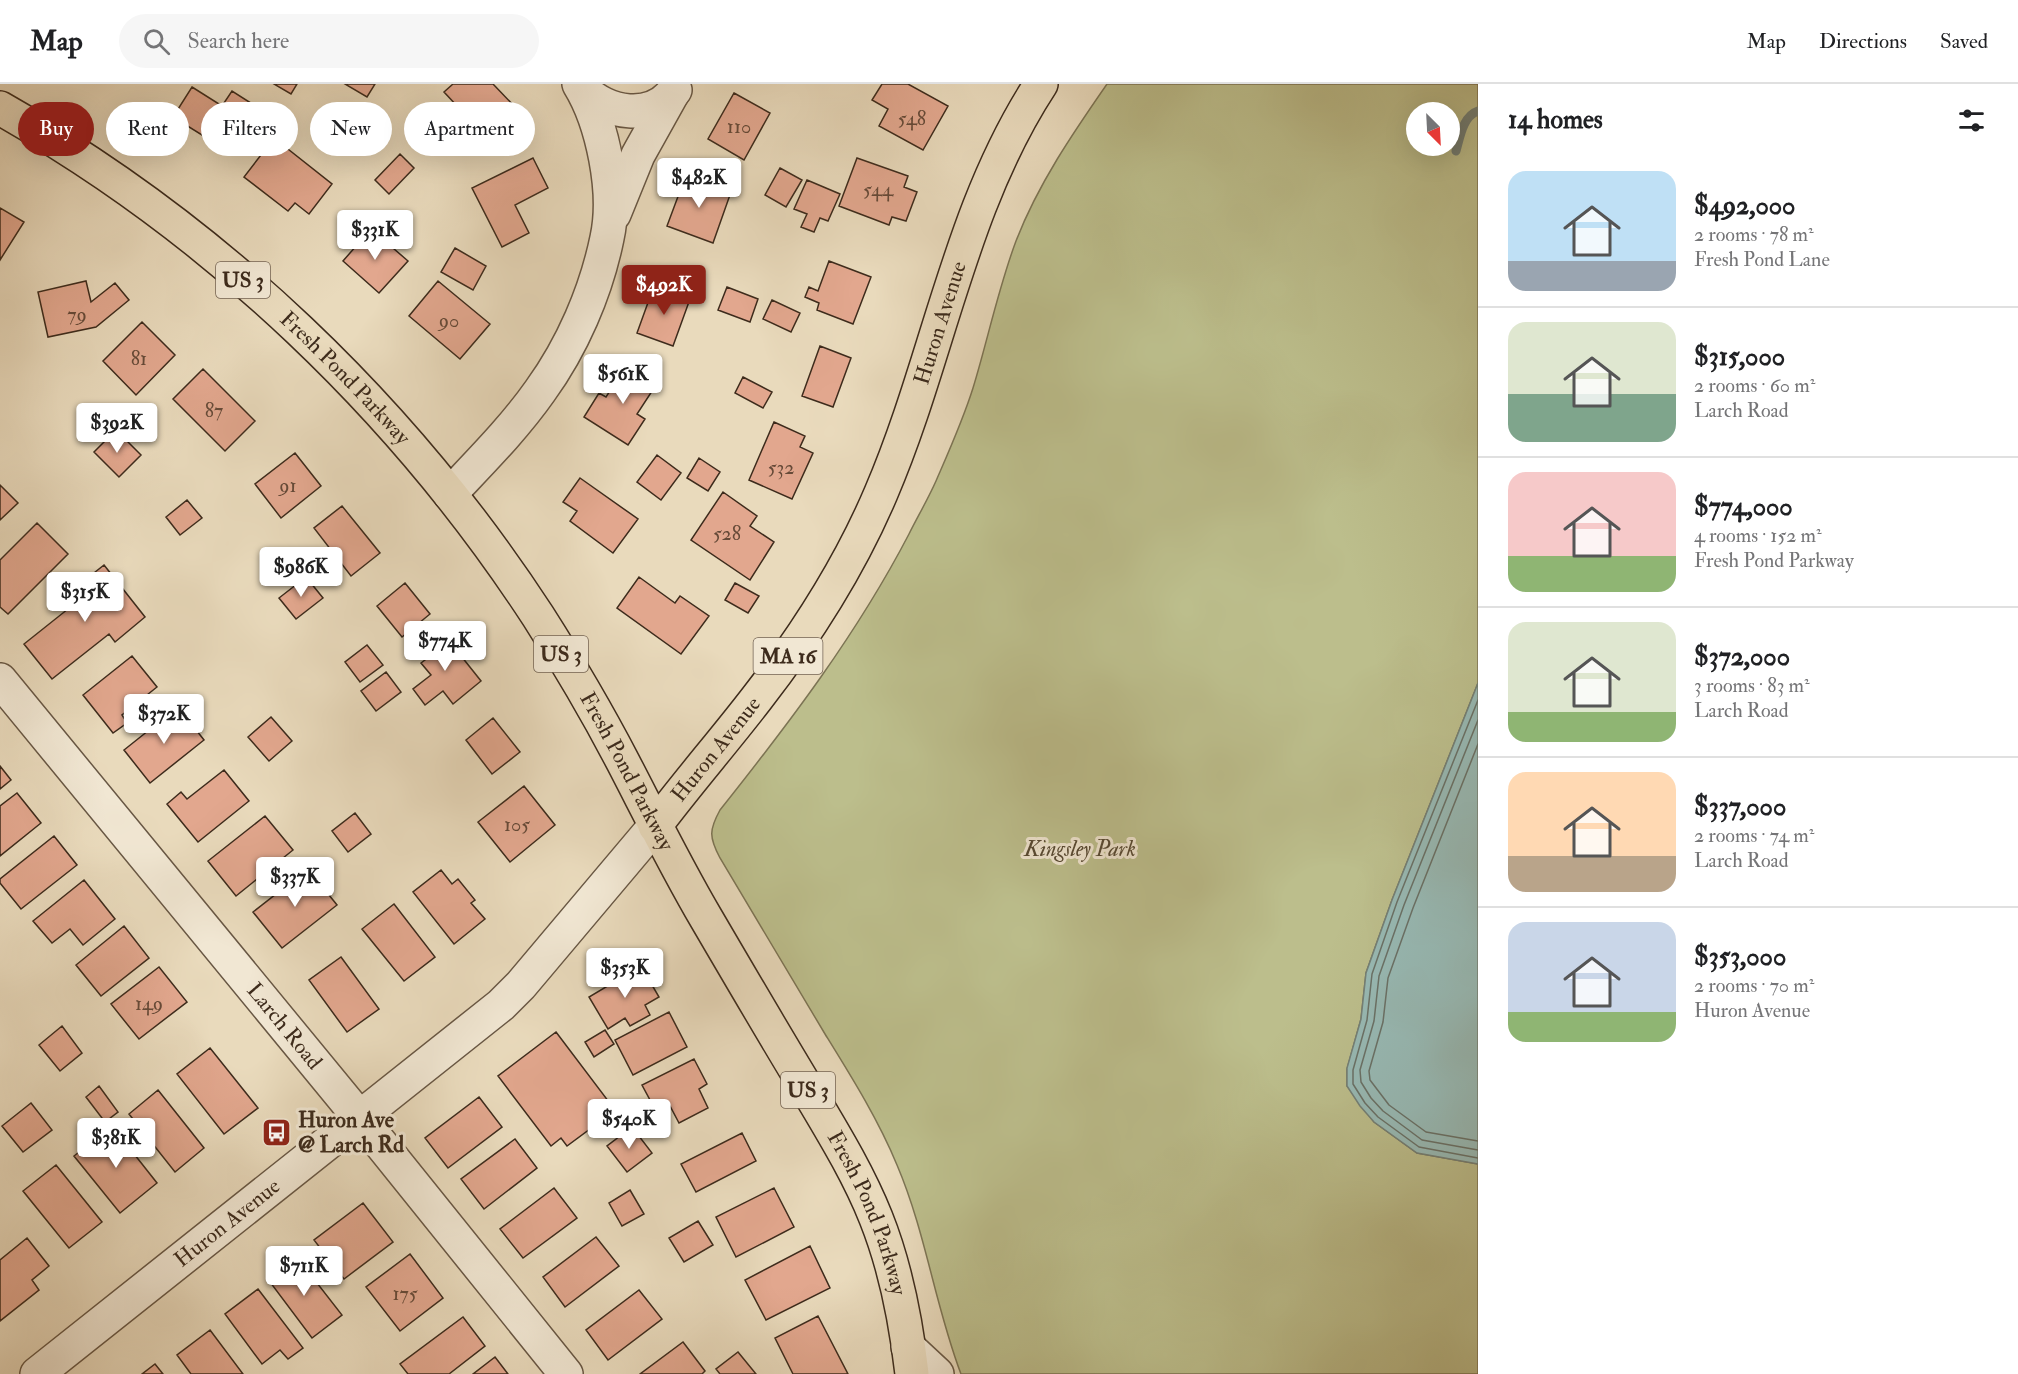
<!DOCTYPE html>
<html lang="en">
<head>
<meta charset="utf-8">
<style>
  :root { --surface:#fff; --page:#f6f6f6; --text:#202124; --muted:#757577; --line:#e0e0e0; --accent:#8f2418 }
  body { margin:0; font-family:"IM FELL Double Pica",serif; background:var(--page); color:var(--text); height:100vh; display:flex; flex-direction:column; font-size:22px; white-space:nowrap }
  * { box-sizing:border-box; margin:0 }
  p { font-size:20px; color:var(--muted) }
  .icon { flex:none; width:33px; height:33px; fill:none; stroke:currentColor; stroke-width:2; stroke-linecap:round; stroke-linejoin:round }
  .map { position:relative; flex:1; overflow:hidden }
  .sheet { display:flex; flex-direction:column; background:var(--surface); width:540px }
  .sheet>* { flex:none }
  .guide { position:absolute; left:18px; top:18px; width:570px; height:54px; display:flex; gap:12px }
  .needle { width:39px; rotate:156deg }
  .controls { position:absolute; left:1406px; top:18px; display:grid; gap:12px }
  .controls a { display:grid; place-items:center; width:54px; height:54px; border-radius:50%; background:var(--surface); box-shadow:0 6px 24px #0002; font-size:30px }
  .price { position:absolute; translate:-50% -51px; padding:0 14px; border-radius:6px; background:#fff; color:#222; font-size:20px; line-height:39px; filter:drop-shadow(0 2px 3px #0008) }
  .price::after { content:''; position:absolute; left:50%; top:36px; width:18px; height:14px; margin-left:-9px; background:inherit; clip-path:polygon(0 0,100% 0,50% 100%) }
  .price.current { background:var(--accent); color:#fff }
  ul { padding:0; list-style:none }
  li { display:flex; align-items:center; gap:18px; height:150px; padding:0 30px }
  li+li { border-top:2px solid var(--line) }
  li span { display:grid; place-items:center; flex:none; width:168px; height:120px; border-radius:18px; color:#555 }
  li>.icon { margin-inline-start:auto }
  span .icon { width:72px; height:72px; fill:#fffc; stroke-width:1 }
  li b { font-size:26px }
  h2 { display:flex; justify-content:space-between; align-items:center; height:72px; padding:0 30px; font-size:26px }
  .tag { padding:0 21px; border-radius:27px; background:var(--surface); box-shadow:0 6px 24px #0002; font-size:21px; line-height:54px }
  .tag.current { background:var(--accent); color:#fff }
  header { display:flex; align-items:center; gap:36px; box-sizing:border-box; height:84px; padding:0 30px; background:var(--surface); border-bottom:2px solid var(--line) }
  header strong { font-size:28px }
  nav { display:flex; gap:33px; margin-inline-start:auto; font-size:21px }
  .search { width:420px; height:54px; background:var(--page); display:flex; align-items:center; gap:15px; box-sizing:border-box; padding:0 21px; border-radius:33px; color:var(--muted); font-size:22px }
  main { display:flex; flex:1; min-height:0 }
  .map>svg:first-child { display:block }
</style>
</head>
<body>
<header>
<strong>Map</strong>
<div class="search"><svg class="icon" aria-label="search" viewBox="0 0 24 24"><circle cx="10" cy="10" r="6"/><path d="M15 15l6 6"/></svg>Search here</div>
<nav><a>Map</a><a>Directions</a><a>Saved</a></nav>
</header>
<main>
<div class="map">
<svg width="1478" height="1290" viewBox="0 0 1478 1290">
  <rect width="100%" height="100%" fill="#e9dabc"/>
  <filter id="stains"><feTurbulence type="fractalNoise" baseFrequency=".00333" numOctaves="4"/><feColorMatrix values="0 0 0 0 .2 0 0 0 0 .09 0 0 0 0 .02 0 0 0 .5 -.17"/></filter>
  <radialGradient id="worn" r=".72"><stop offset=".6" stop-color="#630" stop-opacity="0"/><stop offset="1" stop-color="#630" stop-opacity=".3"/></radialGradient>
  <path fill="#bcbe8c" stroke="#7c7454" stroke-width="1.5" fill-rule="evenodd" d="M1107 0H1478V599L1392 816 1366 889 1361 935 1347 985V1002L1374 1038 1417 1069 1478 1080V1290H961C935 1222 926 1149 897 1081 878 1035 851 992 825 950 790 891 755 832 720 774 709 753 709 746 720 726 790 638 857 550 909 450 918 432 928 415 936 397 949 367 963 336 973 304 988 255 998 205 1016 157 1038 100 1073 49 1107 0ZM1416 28H1449V62H1416Z"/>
  <path fill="#98bab5" stroke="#748178" stroke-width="1.5" d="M1478 599V1080L1417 1069 1374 1038 1360 1022 1347 1002V984L1361 935 1366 889 1392 816Z"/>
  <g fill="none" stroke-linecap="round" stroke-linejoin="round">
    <path stroke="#6a7268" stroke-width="1.5" d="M1478 616 1397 818 1372 890 1367 936 1353 986V1000L1365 1019 1378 1033 1419 1063 1478 1074
      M1478 636 1404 821 1379 892 1374 937 1360 986 1361 998 1371 1014 1383 1027 1422 1056 1478 1066
      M1478 660 1413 824 1388 894 1383 938 1369 987 1370 996 1389 1021 1426 1048 1478 1057"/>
    <path stroke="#748178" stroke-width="9" d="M1456 67C1460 53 1463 32 1478 27"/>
  </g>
  <path fill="#e2a78e" stroke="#3d2b1c" stroke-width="1.5" d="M274 0H297L291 10Z
    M345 0H375L367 13Z
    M453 0H493L517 25 487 54 444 8Z
    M882 0H908L948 22 923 66 879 42 888 25 872 16Z
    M192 3 222 22 232 7 254 21 226 66 173 33Z
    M734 9 770 29 744 76 708 55Z
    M274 54 332 100 309 130 295 119 288 127 244 93Z
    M400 70 414 84 389 110 375 96Z
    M533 74 548 104 515 121 529 149 502 163 472 104Z
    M857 74 908 92 904 103 917 108 906 137 892 133 889 141 839 122Z
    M780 84 802 96 786 123 765 111Z
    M686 91 731 108 713 159 667 142Z
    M807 96 840 110 828 137 820 134 814 148 801 143 807 130 794 125Z
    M0 124 24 138 0 176Z
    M371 145 408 177 379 209 343 177Z
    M455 164 486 182 473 206 441 188Z
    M829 177 871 193 853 240 817 226 819 219 805 213 809 203 818 207Z
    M86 197 91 218 115 199 129 216 96 243 48 253 38 208Z
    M438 197 490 240 460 275 409 232Z
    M654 202 690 215 673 262 637 249Z
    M727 203 758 215 750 238 718 226Z
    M772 216 800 229 791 248 763 235Z
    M142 238 175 271 136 311 103 277Z
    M820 262 851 274 833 323 802 312Z
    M628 279 658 298 637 330 645 335 628 361 584 333 599 309 606 313Z
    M203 285 255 337 225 367 173 315Z
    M743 293 772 308 763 324 735 309Z
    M774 338 805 352 800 363 813 369 792 415 749 396Z
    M116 346 141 371 119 393 94 368Z
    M295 369 321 402 281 434 255 400Z
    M657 371 681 389 661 416 637 398Z
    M699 374 720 388 708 407 687 394Z
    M580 394 638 435 613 469 570 437 577 427 563 418Z
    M0 401 18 419 0 436Z
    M723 408 757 432 750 442 774 458 750 496 691 456Z
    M187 416 202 434 180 451 166 433Z
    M342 422 380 469 351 492 314 444Z
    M37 439 68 470 8 530 0 523V476Z
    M104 481 145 533 115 558 109 550 52 595 24 560 83 513 75 504Z
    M306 493 323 514 296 535 279 514Z
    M639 493 675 519 680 512 709 532 681 570 617 524Z
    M405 499 430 530 402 553 377 522Z
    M735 499 759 512 748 529 725 516Z
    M442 548 481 597 453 620 443 607 425 621 413 605 431 591 421 579 430 572 423 563Z
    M367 561 383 581 360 598 345 578Z
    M132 572 157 603 122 631 127 639 113 649 83 611Z
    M386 588 401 608 376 627 361 607Z
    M178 623 204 656 150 699 124 666Z
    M271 633 292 657 269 677 248 653Z
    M493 634 520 668 492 690 466 656Z
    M0 682 11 696 0 705Z
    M224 686 249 717 198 758 167 720 181 708 187 715Z
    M524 702 555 741 510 778 478 738Z
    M17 709 41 739 0 772V722Z
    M355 729 371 750 348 768 332 747Z
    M265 732 293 766 236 812 208 777Z
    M54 752 77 781 21 825 0 799V795Z
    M308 785 337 821 282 864 253 828Z
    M441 786 452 800 458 795 475 816 471 819 485 835 454 860 413 808Z
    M84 796 115 835 83 861 70 845 52 859 33 837Z
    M394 820 435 873 404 897 362 845Z
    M124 842 149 874 101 912 76 881Z
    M341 873 379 925 347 948 309 896Z
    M641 882 659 913 645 921 650 931 630 942 625 934 608 945 589 913Z
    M159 883 187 918 139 955 111 920Z
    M669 928 687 963 633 991 615 956Z
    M62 942 82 969 60 987 39 961Z
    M605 946 614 960 594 973 585 958Z
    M556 948 609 1018 596 1028 602 1036 567 1062 561 1054 551 1062 498 992Z
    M210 964 258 1024 224 1050 177 990Z
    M694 975 707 1000 699 1005 708 1024 679 1039 670 1022 657 1029 642 1001Z
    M99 1002 118 1028 105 1038 86 1013Z
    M158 1006 204 1064 175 1088 129 1030Z
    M479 1013 502 1043 448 1084 425 1054Z
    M31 1019 52 1046 23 1068 2 1042Z
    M112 1042 157 1099 120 1129 74 1072Z
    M632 1043 652 1069 627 1088 607 1062Z
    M742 1049 756 1077 696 1108 681 1080Z
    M515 1055 537 1084 484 1125 461 1095Z
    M56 1081 102 1138 69 1164 23 1107Z
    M554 1104 577 1134 523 1174 500 1145Z
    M774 1104 794 1143 736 1173 716 1133Z
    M630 1106 644 1130 622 1142 609 1119Z
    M363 1119 393 1158 344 1195 314 1156Z
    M698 1137 713 1161 684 1178 669 1154Z
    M596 1153 619 1182 565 1223 543 1193Z
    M27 1154 49 1182 32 1196 39 1206 0 1237V1176Z
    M810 1162 830 1204 766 1236 745 1196Z
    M410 1170 443 1214 400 1247 366 1203Z
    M296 1172 342 1231 312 1254 267 1194Z
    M258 1205 303 1264 288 1275 280 1266 262 1280 225 1230Z
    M639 1206 662 1235 608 1276 586 1246Z
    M818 1232 848 1290H793L775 1254Z
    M463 1233 485 1262 449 1290H408L400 1280Z
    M210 1246 243 1290H191L177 1271Z
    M683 1258 705 1287 702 1290H640Z
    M738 1268 756 1290H720L716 1285Z
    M495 1273 508 1290H473Z
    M155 1280 163 1290H142Z"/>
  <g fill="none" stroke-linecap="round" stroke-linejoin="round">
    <defs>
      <g id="minor">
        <path d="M583 5C606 30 652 38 675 6"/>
        <path d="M614 130 638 71 672 10"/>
        <path d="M450 410C481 377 514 344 540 307 572 263 596 208 607 154 617 109 603 39 579 0"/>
        <path id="s1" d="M0 596 360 1034 566 1290"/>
        <path d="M908 1263 937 1290"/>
        <path id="s2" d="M37 1290 501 921 521 901 655 742"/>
      </g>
      <g id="major">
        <path id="s3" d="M655 742C688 698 724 657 757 614 806 551 850 482 881 409 939 274 959 125 1041 0"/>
      </g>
      <g id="highway">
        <path id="s4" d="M0 24C216 146 403 325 538 532 568 579 597 628 623 678 650 730 676 783 706 834 737 887 768 940 800 993 827 1039 856 1084 876 1134 896 1184 906 1237 912 1290"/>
      </g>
    </defs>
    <use href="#minor" stroke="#685744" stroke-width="36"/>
    <use href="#major" stroke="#3d2b1c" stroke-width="36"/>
    <use href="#highway" stroke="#3d2b1c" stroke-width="36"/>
    <use href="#minor" stroke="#f1e7d3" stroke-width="33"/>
    <use href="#major" stroke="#e9dabc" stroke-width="33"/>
    <use href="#highway" stroke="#e9dabc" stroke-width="33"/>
  </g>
  <defs>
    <symbol id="bus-square" viewBox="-11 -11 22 22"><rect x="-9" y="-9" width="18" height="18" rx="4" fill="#8f2418" stroke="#f1e7d3"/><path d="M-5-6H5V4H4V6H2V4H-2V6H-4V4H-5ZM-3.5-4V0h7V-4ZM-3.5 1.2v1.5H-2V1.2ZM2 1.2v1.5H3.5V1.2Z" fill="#fff"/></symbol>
  </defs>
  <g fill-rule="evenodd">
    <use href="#bus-square" x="260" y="1032" width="33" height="33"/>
  </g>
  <g text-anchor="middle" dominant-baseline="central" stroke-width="6" stroke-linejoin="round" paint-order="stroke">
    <g font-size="20" fill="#664a38">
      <text x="912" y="34">548</text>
      <text x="739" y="42">110</text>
      <text x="878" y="105">544</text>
      <text x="77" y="230">79</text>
      <text x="449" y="236">90</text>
      <text x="139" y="274">81</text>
      <text x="214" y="326">87</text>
      <text x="781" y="383">532</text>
      <text x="288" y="401">91</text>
      <text x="727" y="449">528</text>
      <text x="517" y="740">105</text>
      <text x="149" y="919">149</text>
      <text x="405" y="1209">175</text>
    </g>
    <g fill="#f1e7d3" stroke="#736353" stroke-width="1.5">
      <rect x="216" y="178" width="54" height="36" rx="4.5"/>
      <rect x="534" y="552" width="54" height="36" rx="4.5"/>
      <rect x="753.5" y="554" width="69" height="36" rx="4.5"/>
      <rect x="781" y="988" width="54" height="36" rx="4.5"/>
    </g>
    <g font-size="21" font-weight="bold" fill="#3d2b1c">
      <text x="243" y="196">US 3</text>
      <text x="561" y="570">US 3</text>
      <text x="788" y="572">MA 16</text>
      <text x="808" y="1006">US 3</text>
    </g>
    <g font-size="22" fill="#3d2b1c" stroke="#f1e7d3">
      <text stroke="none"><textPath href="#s3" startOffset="584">Huron Avenue</textPath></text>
      <text stroke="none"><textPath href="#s4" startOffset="440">Fresh Pond Parkway</textPath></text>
      <text stroke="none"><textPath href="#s3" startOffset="98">Huron Avenue</textPath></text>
      <text stroke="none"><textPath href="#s4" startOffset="926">Fresh Pond Parkway</textPath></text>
      <text stroke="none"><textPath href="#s1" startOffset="448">Larch Road</textPath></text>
      <text stroke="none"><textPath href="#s4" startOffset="1430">Fresh Pond Parkway</textPath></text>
      <text stroke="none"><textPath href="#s2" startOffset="243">Huron Avenue</textPath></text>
    </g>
    <g font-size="22" font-style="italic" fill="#564832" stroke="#f1e7d3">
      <text x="1080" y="765">Kingsley Park</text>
    </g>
    <g font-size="22" font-weight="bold" fill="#3d2b1c" stroke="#f1e7d3" text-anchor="start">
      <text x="298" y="1036">Huron Ave<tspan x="298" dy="25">@ Larch Rd</tspan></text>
    </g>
  </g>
  <rect width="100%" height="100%" filter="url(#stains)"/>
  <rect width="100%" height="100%" fill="url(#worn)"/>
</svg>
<div class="controls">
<a><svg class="needle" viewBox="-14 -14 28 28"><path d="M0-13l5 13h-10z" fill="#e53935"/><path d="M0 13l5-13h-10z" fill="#757577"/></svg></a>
</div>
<b class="price" style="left:699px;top:125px">$482K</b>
<b class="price" style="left:375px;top:177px">$331K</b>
<b class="price current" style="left:664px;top:232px">$492K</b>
<b class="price" style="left:623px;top:321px">$561K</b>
<b class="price" style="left:117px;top:370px">$392K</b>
<b class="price" style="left:301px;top:514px">$986K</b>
<b class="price" style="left:85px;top:539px">$315K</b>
<b class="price" style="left:445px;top:588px">$774K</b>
<b class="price" style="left:164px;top:661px">$372K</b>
<b class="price" style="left:295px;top:824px">$337K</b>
<b class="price" style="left:625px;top:915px">$353K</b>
<b class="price" style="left:629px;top:1066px">$540K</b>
<b class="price" style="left:116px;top:1085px">$381K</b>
<b class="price" style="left:304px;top:1213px">$711K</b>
<div class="guide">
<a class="tag current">Buy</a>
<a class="tag">Rent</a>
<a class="tag">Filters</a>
<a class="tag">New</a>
<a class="tag">Apartment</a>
</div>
</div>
<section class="sheet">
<h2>14 homes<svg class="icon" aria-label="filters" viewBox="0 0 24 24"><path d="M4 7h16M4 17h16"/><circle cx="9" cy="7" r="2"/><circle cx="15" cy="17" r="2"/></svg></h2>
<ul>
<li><span style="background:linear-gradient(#bfe0f5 75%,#9aa5b1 0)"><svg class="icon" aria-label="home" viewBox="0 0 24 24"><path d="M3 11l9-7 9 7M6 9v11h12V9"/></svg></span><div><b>$492,000</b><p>2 rooms · 78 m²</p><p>Fresh Pond Lane</p></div></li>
<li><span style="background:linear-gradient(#dfe7d0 60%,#7fa58c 0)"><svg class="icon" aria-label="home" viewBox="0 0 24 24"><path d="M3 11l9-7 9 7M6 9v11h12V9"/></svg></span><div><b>$315,000</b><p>2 rooms · 60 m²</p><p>Larch Road</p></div></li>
<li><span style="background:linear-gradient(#f6c9c9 70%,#8fb573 0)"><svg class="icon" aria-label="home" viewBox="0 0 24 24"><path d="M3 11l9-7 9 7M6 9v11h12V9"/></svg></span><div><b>$774,000</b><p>4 rooms · 152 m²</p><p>Fresh Pond Parkway</p></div></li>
<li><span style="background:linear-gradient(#dfe7d0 75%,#8fb573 0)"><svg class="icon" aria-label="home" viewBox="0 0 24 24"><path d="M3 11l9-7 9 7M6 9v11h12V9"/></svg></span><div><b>$372,000</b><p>3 rooms · 83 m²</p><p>Larch Road</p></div></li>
<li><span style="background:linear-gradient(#ffd9b3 70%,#b9a48a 0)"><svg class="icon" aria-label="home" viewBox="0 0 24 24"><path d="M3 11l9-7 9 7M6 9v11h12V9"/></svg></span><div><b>$337,000</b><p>2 rooms · 74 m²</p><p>Larch Road</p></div></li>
<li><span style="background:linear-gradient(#c9d6e8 75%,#8fb573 0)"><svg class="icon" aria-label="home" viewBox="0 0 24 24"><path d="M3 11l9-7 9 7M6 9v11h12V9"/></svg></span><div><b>$353,000</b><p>2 rooms · 70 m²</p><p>Huron Avenue</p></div></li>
</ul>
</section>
</main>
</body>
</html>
